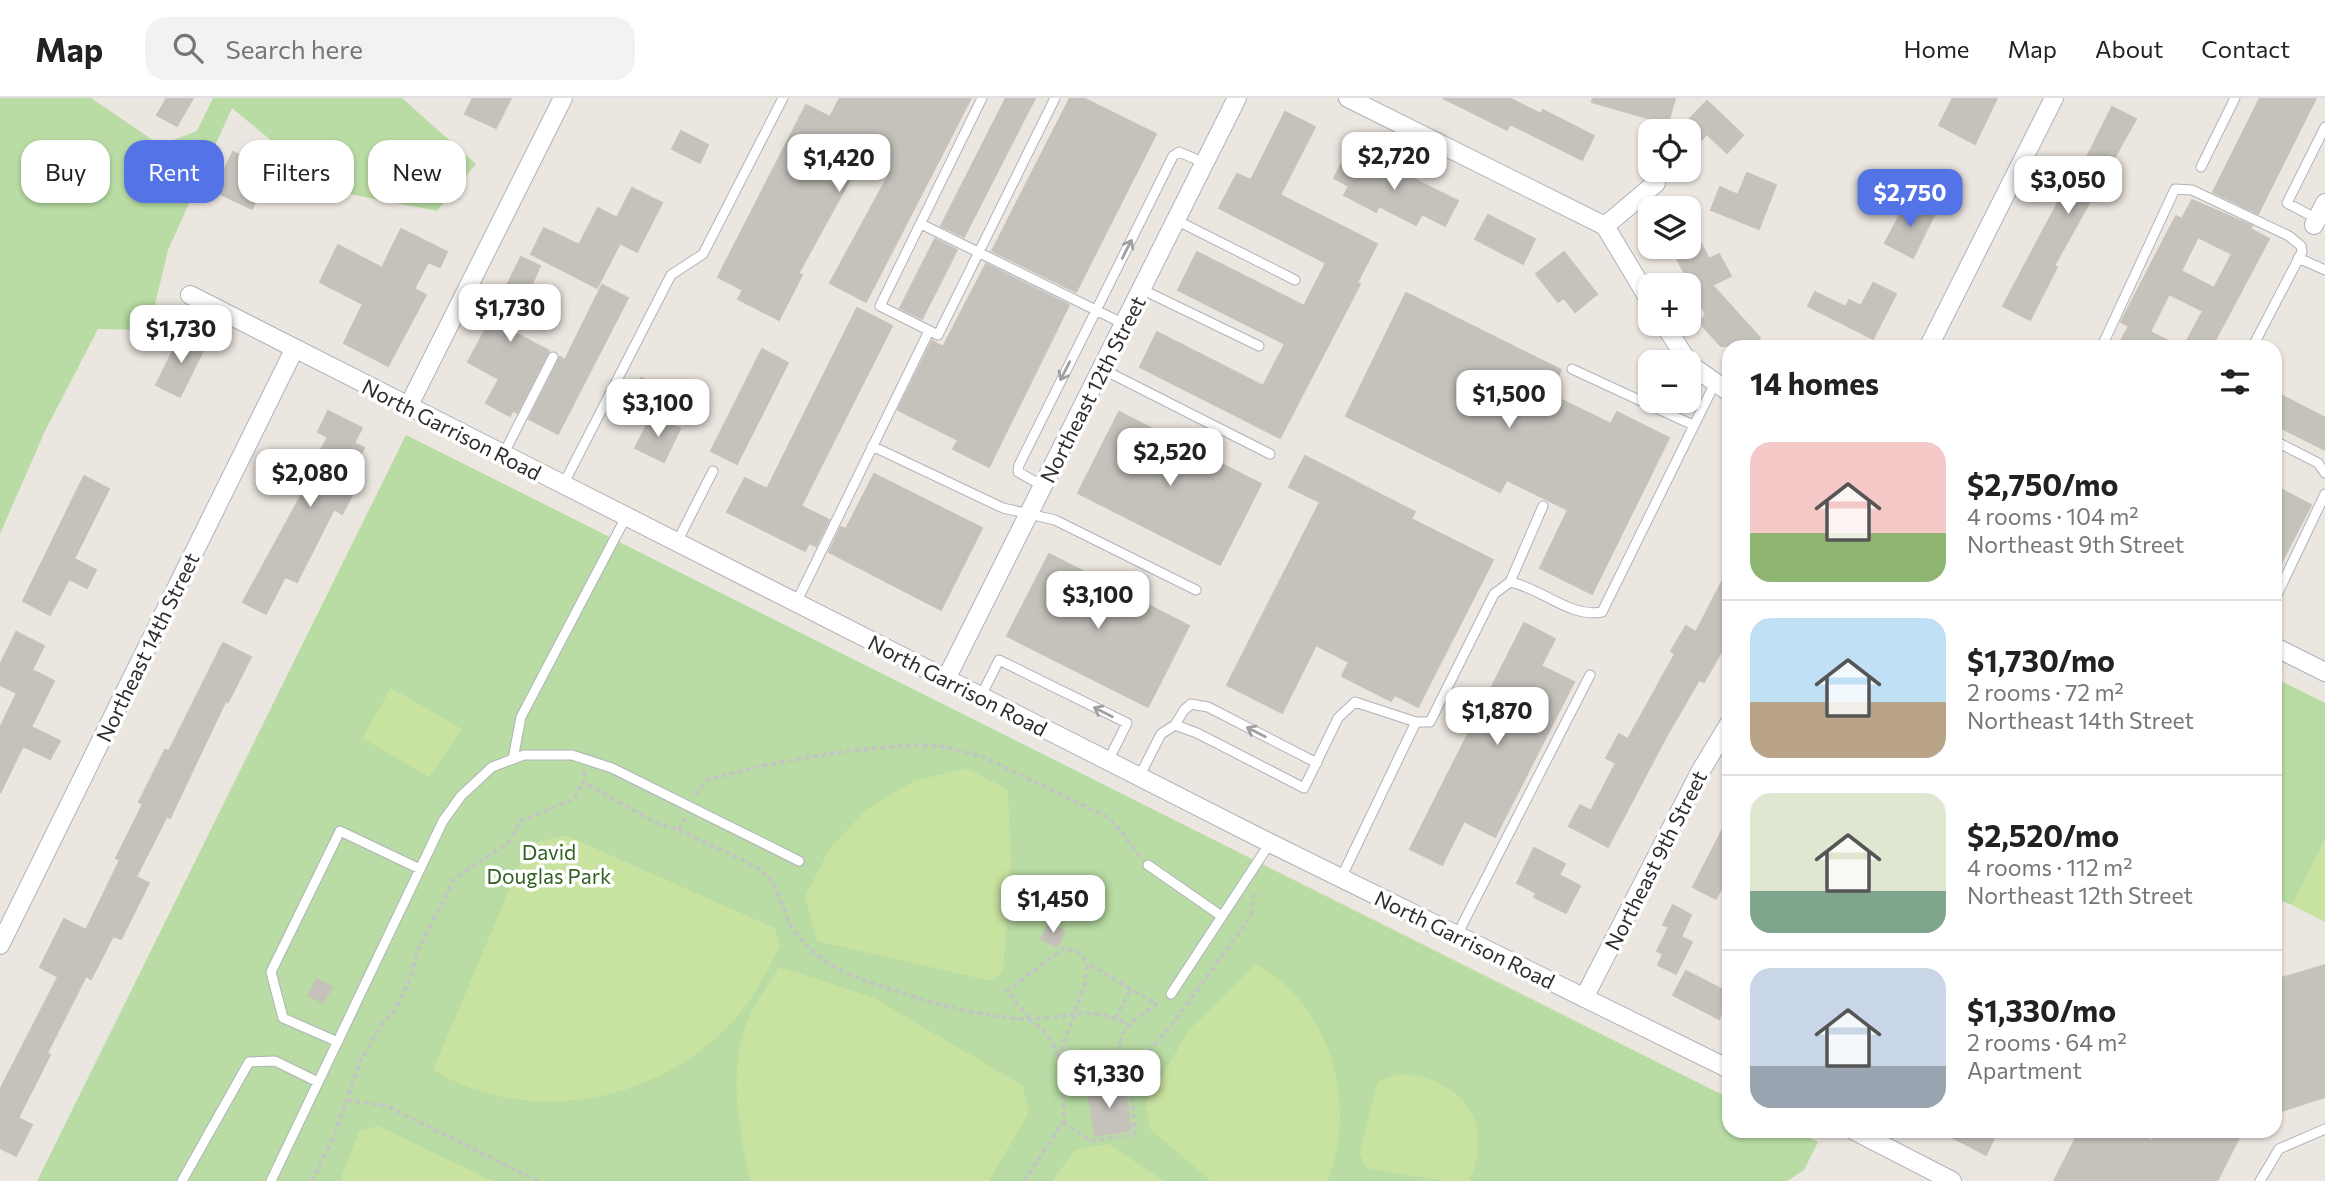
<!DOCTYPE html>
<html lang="en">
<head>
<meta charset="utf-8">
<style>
  :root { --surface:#fff; --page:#f2f2f2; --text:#222; --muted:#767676; --line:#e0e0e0; --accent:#5373e6 }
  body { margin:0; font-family:Commissioner,sans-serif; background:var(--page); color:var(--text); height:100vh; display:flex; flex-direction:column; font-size:26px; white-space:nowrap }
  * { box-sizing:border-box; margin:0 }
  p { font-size:23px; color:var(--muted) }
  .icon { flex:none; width:38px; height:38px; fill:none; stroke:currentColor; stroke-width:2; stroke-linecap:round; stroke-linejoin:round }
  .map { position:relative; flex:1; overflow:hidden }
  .sheet { position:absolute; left:1722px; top:242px; width:560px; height:798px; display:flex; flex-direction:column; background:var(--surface); border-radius:21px; box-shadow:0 2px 5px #0004 }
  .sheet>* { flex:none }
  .banner { position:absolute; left:21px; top:42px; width:665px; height:63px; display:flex; gap:14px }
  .buttons { position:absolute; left:1638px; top:21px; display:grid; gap:14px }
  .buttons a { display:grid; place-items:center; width:63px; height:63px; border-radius:14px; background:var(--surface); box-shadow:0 2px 5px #0004; font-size:35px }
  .price { position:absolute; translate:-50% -60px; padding:0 16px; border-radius:14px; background:#fff; color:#222; font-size:23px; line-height:46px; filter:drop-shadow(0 2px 4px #0008) }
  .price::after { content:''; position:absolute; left:50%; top:42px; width:21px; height:16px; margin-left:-10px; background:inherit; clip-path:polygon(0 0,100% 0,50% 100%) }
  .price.selected { background:var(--accent); color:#fff }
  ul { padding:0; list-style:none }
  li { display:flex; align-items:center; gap:21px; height:175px; padding:0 28px }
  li+li { border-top:2px solid var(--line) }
  li span { display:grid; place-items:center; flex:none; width:196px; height:140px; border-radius:21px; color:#555 }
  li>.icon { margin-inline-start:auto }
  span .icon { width:84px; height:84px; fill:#fffc; stroke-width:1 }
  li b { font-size:30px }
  h2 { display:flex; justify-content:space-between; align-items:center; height:84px; padding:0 28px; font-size:30px }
  .chip { padding:0 24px; border-radius:21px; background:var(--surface); box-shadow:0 2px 5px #0004; font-size:24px; line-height:63px }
  .chip.selected { background:var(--accent); color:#fff }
  header { display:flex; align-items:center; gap:42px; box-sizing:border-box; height:98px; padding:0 35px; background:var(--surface); border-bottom:2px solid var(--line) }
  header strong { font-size:33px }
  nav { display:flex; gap:38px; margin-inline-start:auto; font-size:24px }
  .search { width:490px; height:63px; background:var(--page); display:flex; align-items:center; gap:18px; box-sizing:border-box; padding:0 24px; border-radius:21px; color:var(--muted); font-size:26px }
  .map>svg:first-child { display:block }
</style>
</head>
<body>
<header>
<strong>Map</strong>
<div class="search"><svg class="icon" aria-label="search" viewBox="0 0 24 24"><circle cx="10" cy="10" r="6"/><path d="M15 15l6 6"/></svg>Search here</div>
<nav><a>Home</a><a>Map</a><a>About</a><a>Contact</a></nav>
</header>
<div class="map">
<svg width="2325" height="1083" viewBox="0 0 2325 1083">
  <rect width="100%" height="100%" fill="#ece6e0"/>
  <path fill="#b8dca3" d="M0 0H91L160 47 197 33 213 0H402L476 66 437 113 349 96 285 54 232 10 168 152 149 232 98 231 45 333 0 436Z
    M406 337 1729 1000V1032L1794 1033 1818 1044 1804 1072 1787 1083H37Z
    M2275 580 2325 605V742L2292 807 2275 801Z"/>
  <path fill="#c8e2a0" d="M391 590 462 631 429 679 362 640Z
    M967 670 1008 692 1011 767 1003 874 991 883 817 843 805 799 830 750 867 711 914 683Z
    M565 737 775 830 780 848C767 873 754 900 735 921 660 1004 531 1031 433 972L528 747Z
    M2325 742V824L2292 807Z
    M1256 866C1331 906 1359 1008 1327 1083H1211L1150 1031 1146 1005 1189 932Z
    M779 869 872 899 1022 987 1029 1014 989 1083H750C739 1029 727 974 748 921 756 903 769 886 779 869Z
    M1400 976C1462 979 1496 1025 1469 1083H1444L1367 1070 1359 1056 1378 983Z
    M378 1028 493 1083H340L359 1033Z
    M1108 1046 1164 1083H1052L1075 1052Z"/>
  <path fill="#c5c1bb" stroke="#c7c2ba" stroke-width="2" fill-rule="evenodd" d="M167 0H193L177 28 157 17Z
    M473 0H511L496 30 465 16Z
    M840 0H971L866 204 830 185 892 71 864 56 798 176 802 177 779 222 738 201 743 192 718 179 806 7 830 19Z
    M1006 0H1035L964 139 941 128Z
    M1070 0H1083L1156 36 1076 194 992 153Z
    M1443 0H1509L1541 16 1543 12 1594 38 1582 62 1510 26 1507 32Z
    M1593 0H1675L1668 26 1592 4Z
    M1953 0H1997L1975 46 1939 27Z
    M2260 0H2316L2258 116 2213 94Z
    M1707 3 1743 37 1727 55 1707 36 1700 43 1684 27Z
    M2112 9 2136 21 2054 168 2057 169 2030 222 2003 208 2070 82 2074 85Z
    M1285 14 1315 29 1280 97 1377 146 1357 185 1360 186 1280 340 1140 269 1157 234 1263 288 1285 246 1178 192 1197 154 1304 208 1326 165 1219 110 1237 76 1251 82Z
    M681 33 708 47 700 65 672 51Z
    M233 54 270 72 252 111 214 93Z
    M1345 59 1371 72 1376 62 1458 103 1445 128 1422 116 1416 127 1379 108 1376 114 1344 97 1349 88 1334 80Z
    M1747 75 1776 87 1759 131 1711 112 1720 89 1738 97Z
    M632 90 662 105 637 154 620 145 597 190 531 156 544 130 579 147 598 110 617 120Z
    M2192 102 2252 128 2250 131 2269 141 2212 248H2184L2203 213 2169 196 2150 234 2179 248H2118L2129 228 2121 224 2176 118 2182 121ZM2198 139 2232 156 2214 190 2181 173Z
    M1907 103 1934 117 1913 160 1885 145Z
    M1488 117 1535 141 1523 166 1475 141Z
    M1689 122 1709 161 1719 156 1731 178 1712 187 1760 240 1750 248H1721L1699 224 1706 217 1671 149H1689Z
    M401 131 447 154 440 169 428 164 414 191 426 197 388 268 344 245 363 206 320 184 338 147 382 170Z
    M935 141 957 152 922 221 900 210Z
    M1564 154 1597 196 1575 214 1564 200 1558 204 1536 176Z
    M521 159 540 168 511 233 549 253 517 315 513 312 510 318 486 305 499 281 468 264 489 225 483 223 499 191 504 193Z
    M986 166 1069 207 989 369 953 351 958 342 898 312 932 243 943 249Z
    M1873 185 1896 196 1873 241 1808 208 1815 194 1846 209 1849 202 1861 208Z
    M602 187 628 200 558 336 529 321 560 259 565 262Z
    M1406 195 1561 272 1549 296 1611 326 1617 314 1669 340 1592 496 1540 470 1568 412 1507 382 1500 394 1346 318Z
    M857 210 892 228 801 408 829 422 816 448 809 445 805 453 727 414 745 380 767 391Z
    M182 235 206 247 180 299 156 287Z
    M762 251 788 265 737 366 711 353Z
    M641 280 662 291 651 312 631 301Z
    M2275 294 2325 320V352L2275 327Z
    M328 313 362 330 354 345 364 350 347 385 356 390 342 416 334 411 297 484 285 479 266 516 243 504 302 396 291 390 305 363 313 367 328 339 318 334Z
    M1119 314 1261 386 1220 467 1078 395Z
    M652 317 680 331 664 364 635 350Z
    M1305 358 1415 414 1411 421 1493 462 1418 609 1395 597 1391 603 1342 578 1349 564 1316 547 1282 615 1227 587 1320 404 1289 389Z
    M874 376 982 430 941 512 829 454 841 429 846 431Z
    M84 378 109 391 74 461 96 472 87 490 69 481 50 517 23 503Z
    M2275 388 2311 407 2275 477Z
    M1049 456 1189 528 1148 609 1007 538Z
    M1729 470V540L1704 584 1699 582 1667 637 1608 749 1569 728 1580 707 1591 713 1616 665 1606 660 1619 636 1628 641 1675 556 1671 553 1686 528 1696 534Z
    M1524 525 1555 541 1541 568 1574 584 1495 739 1464 723 1442 767 1410 751Z
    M16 534 44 548 32 572 54 583 31 629 60 643 50 661 23 648 0 695V630L17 595 0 587V567Z
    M223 545 251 559 228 604 226 602 170 720 167 718 136 779 149 785 121 841 113 838 91 881 86 878 47 955 50 957 18 1020 32 1027 16 1058 0 1050V992L58 879 40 869 64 821 86 832 120 762 116 760 143 706 139 704 165 652 169 653Z
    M1729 719V775L1716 801 1693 789Z
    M1534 750 1565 766 1559 777 1580 788 1566 815 1534 799 1536 795 1517 785Z
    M1673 807 1691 817 1681 839 1692 844 1676 876 1658 867 1663 856 1657 853 1669 829 1663 827Z
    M1049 825 1065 834 1057 849 1041 841Z
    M2325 867V999L2275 1015V882Z
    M1686 873 1729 895 1719 921 1673 897Z
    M317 881 332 889 323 905 308 897Z
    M1124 987 1131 1032 1095 1038 1088 992Z
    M1938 1032H1998L1986 1057Z
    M2080 1032H2131L2152 1043 2157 1032H2243L2217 1083H2054Z"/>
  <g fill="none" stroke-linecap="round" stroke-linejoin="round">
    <defs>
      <path id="service" d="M982 0 880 208 938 237 1055 0
        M2201 69 2235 0
        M2317 121 2287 105 2325 29
        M1176 122 1295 182
        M921 126 1124 226
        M2298 160 2325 172
        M1141 191 1259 248
        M2102 248 2175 91 2192 92 2289 138 2301 148 2302 154 2253 248
        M1102 271 1270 356
        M1572 271 1693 327
        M2275 343 2318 365 2325 375
        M872 348 1003 410 1055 422 1196 492
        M503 357 553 259
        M563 387 671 177 703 156 783 0
        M1043 388 1018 374 1019 367 1173 58 1179 54 1205 65
        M677 444 713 373
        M1510 484 1543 408
        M2275 501 2325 396
        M796 505 929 233
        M981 598 999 562 1127 625 1108 663
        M1175 627 1197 635 1304 690 1338 620 1355 604 1416 624
        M513 661 521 619 626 419
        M1139 679 1161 636 1175 627 1184 612 1191 606 1208 609 1317 665
        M1148 767 1220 817
        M1341 780 1416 624H1430L1494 496 1510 484C1542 490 1569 520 1602 514L1715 285
        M1457 837 1590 577
        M1171 896 1270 745
        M338 944 283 920 271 874 340 733 420 771
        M182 1083 249 964 275 963 318 984
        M271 1083 443 723 461 698 492 669 524 657H572L612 670 799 763
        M2260 1083 2279 1051 2325 1031"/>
      <path id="minor" d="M1348 0 1605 128 1650 203
        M2314 127 2325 105
        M1605 128 1656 85
        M190 197 1270 745 1729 971
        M1664 226 1688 264
        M1929 248 2054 0
        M1689 266 1729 294
        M408 309 563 0
        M2275 549 2325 574
        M946 581 1237 0
        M0 847 294 252
        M1584 900 1700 674 1729 626
        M1853 1032 1952 1083"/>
    </defs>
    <use href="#service" stroke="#b0b2bb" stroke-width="11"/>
    <use href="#minor" stroke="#b0b2bb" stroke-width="20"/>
    <path stroke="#c4c4c4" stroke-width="3.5" stroke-dasharray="5 3.5" stroke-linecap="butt" d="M585 673 583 684 656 725 679 732 685 720
      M697 697 705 682 770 666 846 653 911 647 939 648 984 659 1111 721 1140 758
      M679 732C699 742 750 763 764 775 778 787 781 807 788 822 800 848 831 870 856 879 903 897 977 920 1027 921 1075 921 1079 904 1130 927
      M1029 920 1007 893 1064 850 1077 853 1088 866
      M1115 920 1131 891
      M1028 922C1054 934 1060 959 1063 987
      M1058 961 1084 889 1088 866 1157 906
      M1116 978 1130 974 1171 928 1251 818 1254 795
      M347 1002 387 1008 538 1083
      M1063 1024 1091 1043 1135 1036 1130 974
      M312 1083 334 1038 361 962 381 927 394 913 408 886 419 850 454 781 508 745 521 723 574 701 583 684
      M1024 1083 1064 1023 1063 987 1116 978 1121 938 1133 923 1161 903"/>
    <use href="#service" stroke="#fff" stroke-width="9"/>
    <use href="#minor" stroke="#fff" stroke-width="18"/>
  </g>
  <defs><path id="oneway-shaft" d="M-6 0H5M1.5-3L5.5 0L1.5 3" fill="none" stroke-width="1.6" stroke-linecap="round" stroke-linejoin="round" transform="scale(1.75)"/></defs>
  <g stroke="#a0a0a0">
    <use href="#oneway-shaft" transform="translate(1127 151) rotate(-63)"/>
    <use href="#oneway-shaft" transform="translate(1065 273) rotate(117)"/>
    <use href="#oneway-shaft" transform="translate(1103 614) rotate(-153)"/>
    <use href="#oneway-shaft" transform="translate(1256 634) rotate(-153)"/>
  </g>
  <g text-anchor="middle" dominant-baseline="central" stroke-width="7" stroke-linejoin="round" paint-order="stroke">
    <g font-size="21" fill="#2c2c2c" stroke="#fff">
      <text transform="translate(1092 291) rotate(-63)">Northeast 12th Street</text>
      <text transform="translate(452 331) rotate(27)">North Garrison Road</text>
      <text transform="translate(147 549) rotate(-64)">Northeast 14th Street</text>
      <text transform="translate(958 587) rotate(27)">North Garrison Road</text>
      <text transform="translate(1655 762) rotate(-63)">Northeast 9th Street</text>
      <text transform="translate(1465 841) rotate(26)">North Garrison Road</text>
    </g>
    <g font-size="21" fill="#326223" stroke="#fff">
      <text x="549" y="753">David<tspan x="549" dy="24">Douglas Park</tspan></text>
    </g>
  </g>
</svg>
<div class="buttons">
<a><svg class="icon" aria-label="locate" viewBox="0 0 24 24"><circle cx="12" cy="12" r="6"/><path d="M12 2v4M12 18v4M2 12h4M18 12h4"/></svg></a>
<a><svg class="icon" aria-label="layers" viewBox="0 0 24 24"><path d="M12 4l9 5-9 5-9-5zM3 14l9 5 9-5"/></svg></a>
<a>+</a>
<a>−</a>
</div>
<b class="price" style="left:1394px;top:94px">$2,720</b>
<b class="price" style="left:839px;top:96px">$1,420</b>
<b class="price" style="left:2068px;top:118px">$3,050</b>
<b class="price selected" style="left:1910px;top:131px">$2,750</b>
<b class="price" style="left:510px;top:246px">$1,730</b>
<b class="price" style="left:181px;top:267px">$1,730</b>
<b class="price" style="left:1509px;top:332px">$1,500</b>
<b class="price" style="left:658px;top:341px">$3,100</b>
<b class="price" style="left:1170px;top:390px">$2,520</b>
<b class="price" style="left:310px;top:411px">$2,080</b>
<b class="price" style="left:1098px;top:533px">$3,100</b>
<b class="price" style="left:1497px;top:649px">$1,870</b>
<b class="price" style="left:1053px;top:837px">$1,450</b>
<b class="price" style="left:1109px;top:1012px">$1,330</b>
<div class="banner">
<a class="chip">Buy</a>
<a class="chip selected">Rent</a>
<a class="chip">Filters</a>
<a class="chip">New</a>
</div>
<section class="sheet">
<h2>14 homes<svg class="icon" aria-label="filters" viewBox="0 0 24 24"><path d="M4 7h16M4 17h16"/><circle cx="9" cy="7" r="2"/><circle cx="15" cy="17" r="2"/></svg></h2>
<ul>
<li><span style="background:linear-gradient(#f6c9c9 65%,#8fb573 0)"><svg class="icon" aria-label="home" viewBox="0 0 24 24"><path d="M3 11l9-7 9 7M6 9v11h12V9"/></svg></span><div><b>$2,750/mo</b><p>4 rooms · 104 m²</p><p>Northeast 9th Street</p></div></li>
<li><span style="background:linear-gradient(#bfe0f5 60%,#b9a48a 0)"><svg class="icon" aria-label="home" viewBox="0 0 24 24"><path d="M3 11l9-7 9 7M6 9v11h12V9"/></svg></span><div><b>$1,730/mo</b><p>2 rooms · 72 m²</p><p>Northeast 14th Street</p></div></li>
<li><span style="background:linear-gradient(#dfe7d0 70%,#7fa58c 0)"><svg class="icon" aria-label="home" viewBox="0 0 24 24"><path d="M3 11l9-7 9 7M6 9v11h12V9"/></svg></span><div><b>$2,520/mo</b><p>4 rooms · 112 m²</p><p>Northeast 12th Street</p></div></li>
<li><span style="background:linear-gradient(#c9d6e8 70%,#9aa5b1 0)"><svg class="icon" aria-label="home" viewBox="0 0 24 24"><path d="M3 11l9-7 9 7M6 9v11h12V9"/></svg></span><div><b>$1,330/mo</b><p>2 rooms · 64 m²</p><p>Apartment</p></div></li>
</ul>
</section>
</div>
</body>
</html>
